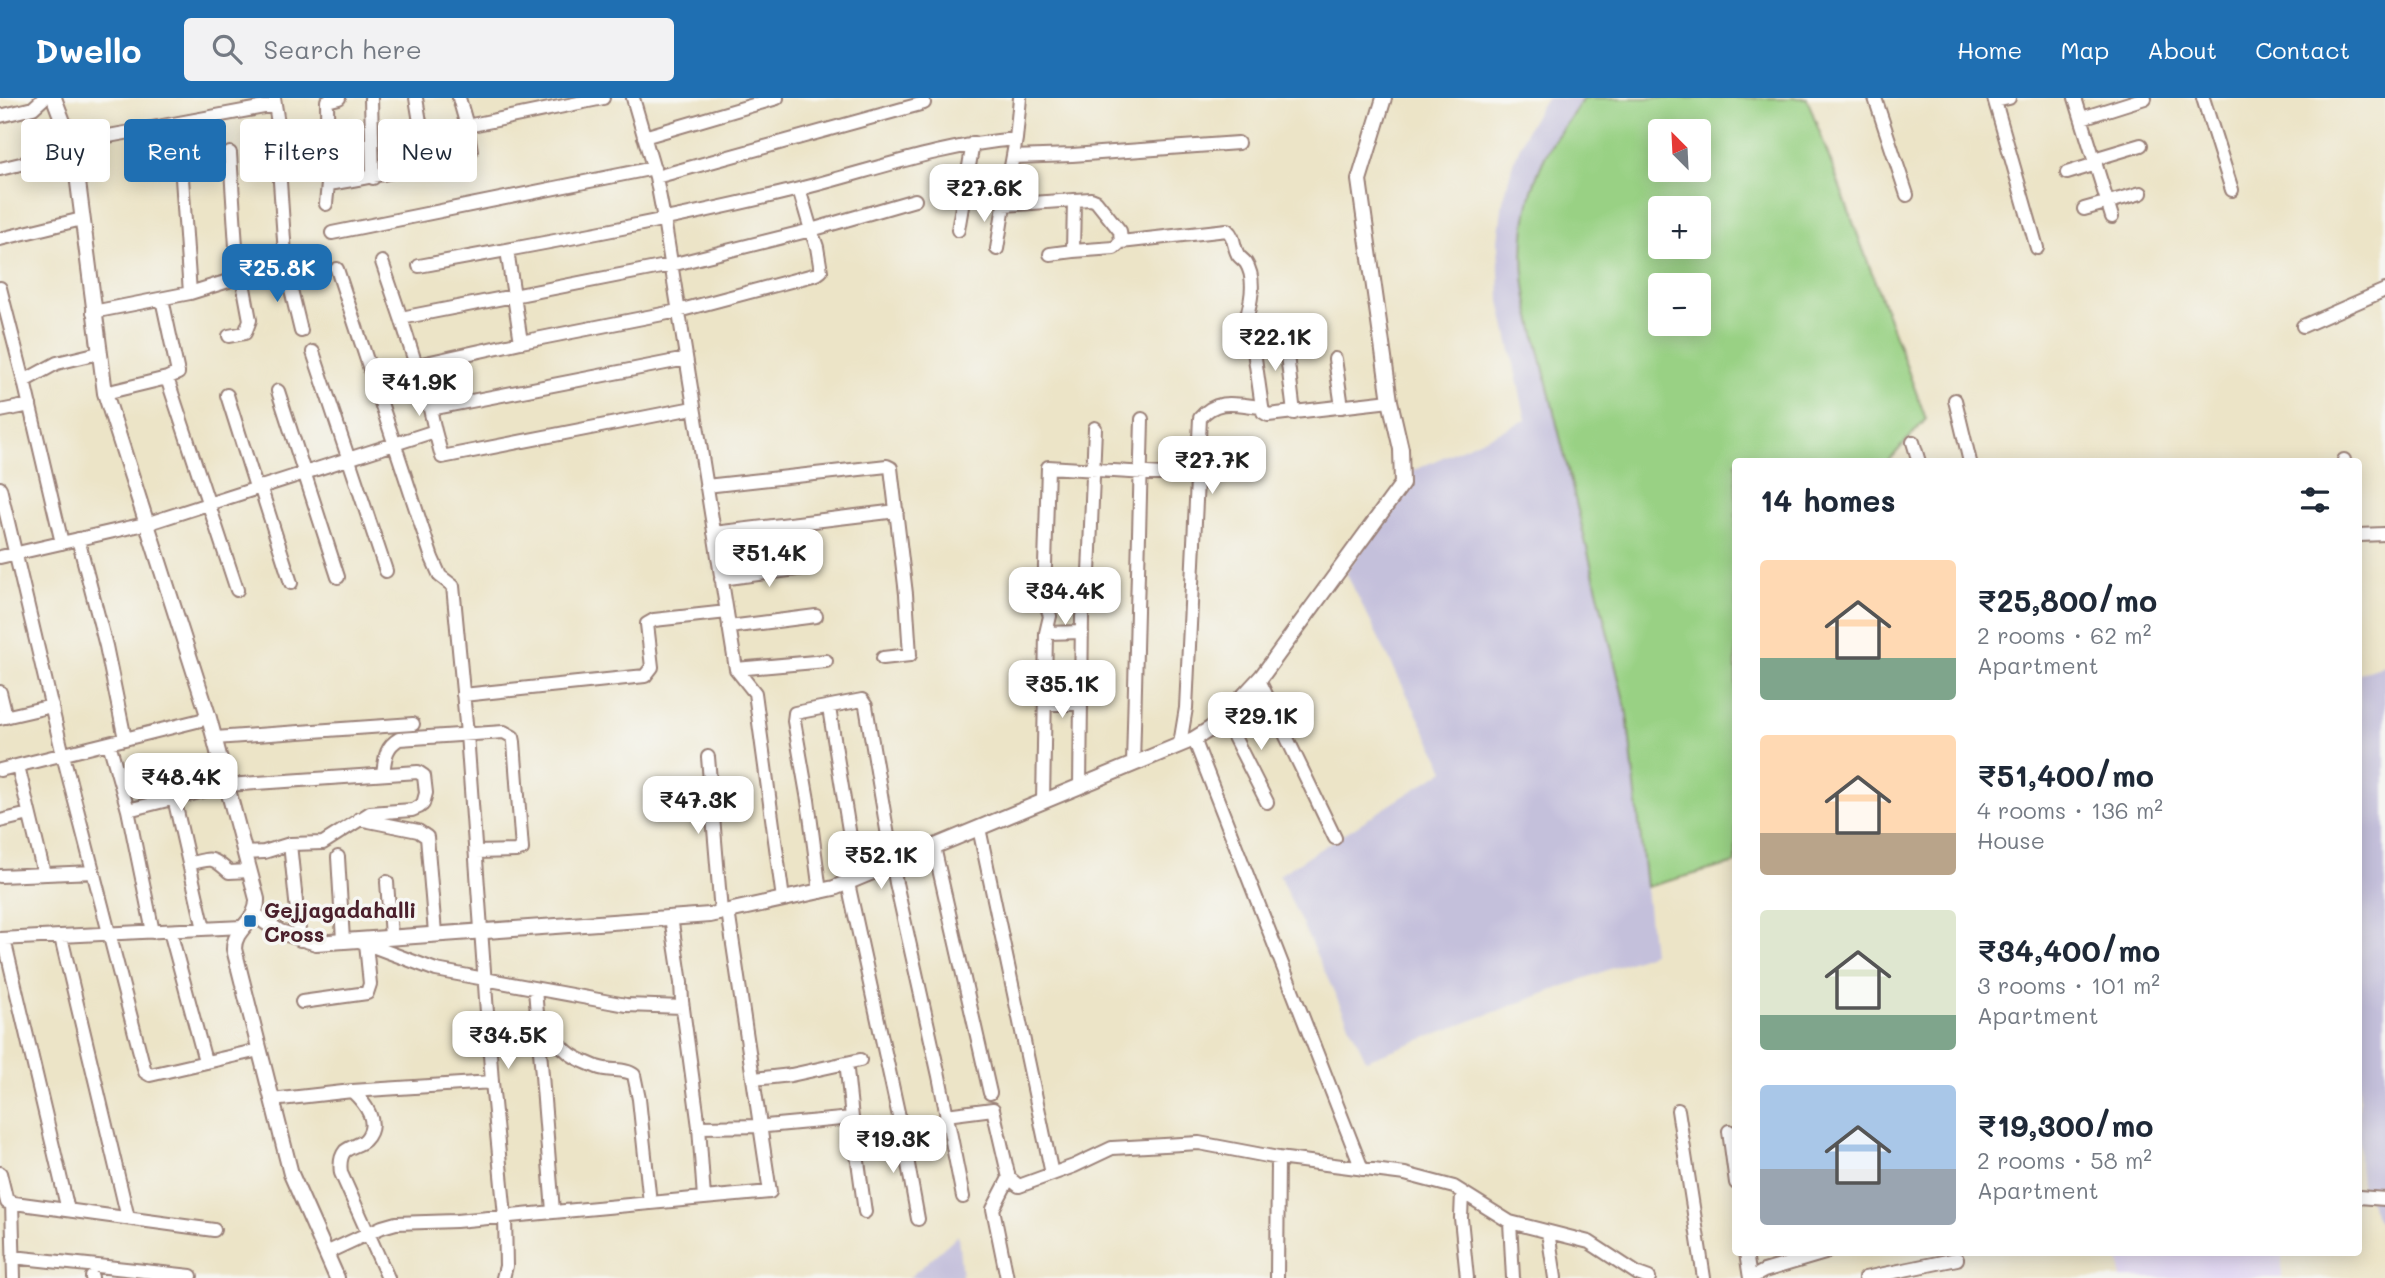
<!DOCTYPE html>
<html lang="en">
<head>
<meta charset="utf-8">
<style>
  :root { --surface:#fff; --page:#f2f2f3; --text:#1f2937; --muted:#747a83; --accent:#1f6fb2 }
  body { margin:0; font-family:Mali,sans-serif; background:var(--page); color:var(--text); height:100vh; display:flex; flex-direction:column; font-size:26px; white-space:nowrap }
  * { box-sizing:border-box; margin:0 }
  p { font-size:23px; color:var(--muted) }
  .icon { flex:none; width:38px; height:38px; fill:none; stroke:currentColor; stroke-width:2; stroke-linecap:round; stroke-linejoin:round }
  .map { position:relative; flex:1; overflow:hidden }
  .panel { position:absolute; left:1732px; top:360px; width:630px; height:798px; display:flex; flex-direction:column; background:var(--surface); border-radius:7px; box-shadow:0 4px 18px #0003 }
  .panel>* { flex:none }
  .hud { position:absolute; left:21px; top:21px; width:665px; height:63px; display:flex; gap:14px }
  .needle { width:46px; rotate:336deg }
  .fabs { position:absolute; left:1648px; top:21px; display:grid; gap:14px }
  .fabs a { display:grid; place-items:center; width:63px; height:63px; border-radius:7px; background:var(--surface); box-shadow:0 4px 18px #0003; font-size:35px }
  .price { position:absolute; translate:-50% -60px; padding:0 16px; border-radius:14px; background:#fff; color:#222; font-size:23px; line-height:46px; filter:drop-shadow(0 2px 4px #0008) }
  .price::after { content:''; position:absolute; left:50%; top:42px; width:21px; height:16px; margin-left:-10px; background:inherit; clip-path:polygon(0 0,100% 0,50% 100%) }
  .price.active { background:var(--accent); color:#fff }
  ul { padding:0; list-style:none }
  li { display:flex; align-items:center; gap:21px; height:175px; padding:0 28px }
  li span { display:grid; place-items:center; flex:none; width:196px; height:140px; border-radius:7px; color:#555 }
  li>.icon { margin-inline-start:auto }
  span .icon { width:84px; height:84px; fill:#fffc; stroke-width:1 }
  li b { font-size:30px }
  h2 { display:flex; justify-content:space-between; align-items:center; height:84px; padding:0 28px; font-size:30px }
  .tag { padding:0 24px; border-radius:7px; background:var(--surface); box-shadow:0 4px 18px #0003; font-size:24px; line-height:63px }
  .tag.active { background:var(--accent); color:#fff }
  header { display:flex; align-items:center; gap:42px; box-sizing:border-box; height:98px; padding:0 35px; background:var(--accent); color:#fff }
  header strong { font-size:33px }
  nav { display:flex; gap:38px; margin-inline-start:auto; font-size:24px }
  .search { width:490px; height:63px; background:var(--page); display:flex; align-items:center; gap:18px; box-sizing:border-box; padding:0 24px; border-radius:7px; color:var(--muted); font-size:26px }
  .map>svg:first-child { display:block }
</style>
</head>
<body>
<header>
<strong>Dwello</strong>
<div class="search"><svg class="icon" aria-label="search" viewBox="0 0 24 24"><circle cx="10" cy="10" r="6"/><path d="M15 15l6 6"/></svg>Search here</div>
<nav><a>Home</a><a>Map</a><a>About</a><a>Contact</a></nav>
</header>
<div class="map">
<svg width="2385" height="1180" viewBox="0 0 2385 1180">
  <rect width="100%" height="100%" fill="#f6f6f2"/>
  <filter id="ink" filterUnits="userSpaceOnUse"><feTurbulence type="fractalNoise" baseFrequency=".0143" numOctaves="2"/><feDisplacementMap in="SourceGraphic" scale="14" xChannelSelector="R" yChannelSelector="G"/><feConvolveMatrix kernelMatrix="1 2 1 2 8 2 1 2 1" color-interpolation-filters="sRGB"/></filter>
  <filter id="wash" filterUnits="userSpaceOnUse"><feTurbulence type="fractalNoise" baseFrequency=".00686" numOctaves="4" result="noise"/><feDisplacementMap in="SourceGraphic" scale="28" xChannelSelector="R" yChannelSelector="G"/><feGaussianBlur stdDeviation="1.57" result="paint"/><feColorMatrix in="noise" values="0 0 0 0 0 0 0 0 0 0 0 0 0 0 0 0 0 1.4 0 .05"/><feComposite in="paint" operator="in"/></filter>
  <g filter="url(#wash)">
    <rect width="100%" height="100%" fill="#ece4c7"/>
    <path fill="#e0d4f4" d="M2119 1155H2282V1180H2121Z"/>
    <path fill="#c4c0db" d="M1546 0H1583L1551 47 1537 78 1524 127 1522 160 1529 211 1627 615 1653 855 1366 962 1279 777 1445 672 1346 475 1414 372 1526 322 1500 203 1498 142 1503 103 1513 65 1528 29Z
      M2385 567V1137L2361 1088 2359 1067V575Z
      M958 1137 962 1180H907L910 1179Z"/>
    <path fill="#99d184" stroke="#727858" stroke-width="2" fill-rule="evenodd" d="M1583 0H1807L1926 321 1888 364H1736V765L1646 789 1627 615 1529 211C1517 154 1523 95 1553 44 1562 29 1575 16 1583 0ZM1661 33H1699V72H1661ZM1661 110H1699V149H1661ZM1661 187H1699V226H1661Z"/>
  </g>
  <g filter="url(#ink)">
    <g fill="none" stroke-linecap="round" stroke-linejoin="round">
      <defs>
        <path id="minor" d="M339 0 327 3 328 86C359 82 388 75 419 68 437 64 456 65 471 53L467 28
          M371 0 373 80
          M416 0 427 66
          M459 0 467 28 603 0
          M633 0 656 79 664 121 736 571 755 595 783 801
          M1875 0 1907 97
          M1994 0 2037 150
          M2075 0 2112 119
          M2203 0 2232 92
          M1995 3 2009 0
          M0 18 33 10 44 0
          M2082 20 2145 0
          M644 39 777 0
          M1016 41 1020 0
          M71 45 275 7
          M230 55 238 180
          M1013 59 1072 57 1238 45
          M2094 61 2141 47
          M0 71 74 53
          M2067 75 2096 66
          M656 79 924 5
          M182 80 190 195
          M799 91 811 132 915 102
          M1074 102 1091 101 1096 103 1120 133 1121 144
          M326 106 328 86
          M2084 111 2141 95
          M958 132 973 45
          M332 135 654 70
          M0 141 82 121
          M997 151 1004 107
          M1050 156 1073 153
          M382 164 401 220
          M419 168C546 145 673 122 799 91 871 73 941 47 1016 41L1004 107 1074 102 1073 153 1114 150 1121 144 1227 132C1235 139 1233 148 1238 157 1240 160 1244 162 1246 165 1257 182 1250 208 1245 226L1247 232H1251L1262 309
          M286 171 301 233
          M337 171 432 460 440 478 453 488 467 636 492 984 505 1118 506 1168 503 1180
          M0 190 24 283 62 445
          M93 214 190 195 238 180 286 171 279 69V32L274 0
          M2303 228 2385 192
          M1284 232 1294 315
          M229 238 245 235 250 222 242 179
          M313 254 386 473
          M1335 261 1342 309
          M417 267 521 244 507 152
          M167 280 237 492
          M24 283 57 265 99 255
          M278 293 338 479
          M105 295 167 280 178 275 162 201
          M227 297 256 389
          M1955 302 1970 364
          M430 311 686 261
          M0 313 30 307
          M435 333 430 311 401 220 671 167 811 132 817 149 821 173 817 176 678 213 521 244
          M1913 344 1919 364
          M2344 364V362
          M260 388 291 485
          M706 388 887 368 891 370 906 496 910 557 883 560
          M0 390 63 657 145 974 150 977 259 952
          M714 435 897 413
          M2359 437 2385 436
          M78 441 106 548 125 641
          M0 459 149 425 435 333 442 359 693 310
          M721 481 812 469
          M729 529 816 518
          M1046 535 1082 534
          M736 571 826 563
          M1259 582 1335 740
          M0 594 6 619
          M463 597 645 578 652 569 647 526 654 522 727 514
          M1045 606H1080
          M829 610 857 781
          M1224 619 1267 704
          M0 620 52 608
          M215 640 413 626
          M1194 641 1362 1071
          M109 645 128 712 153 834
          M1180 646 1186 610 1200 320C1218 299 1237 307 1262 309L1263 314 1268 317 1390 303
          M708 659 721 814
          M1133 666 1142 321
          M18 668 44 776
          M0 672 209 620
          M383 676C385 661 385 649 399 641L504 634 513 639 514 644 522 751 516 753 476 754
          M1080 688 1082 519 1089 475 1095 330
          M174 700 204 831
          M1043 704 1046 535 1050 518 1044 500 1048 369 1196 378
          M128 712 227 687 418 674 424 678 426 695 423 706 419 709 412 712 370 715 323 745 290 746 264 754 245 755
          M359 721 418 733 427 739 435 835
          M0 723 29 716
          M979 730 1052 1076
          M290 746 300 842
          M934 749 990 995
          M338 759 343 842
          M189 766C211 760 212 758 229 774L250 773
          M0 778 93 774
          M387 784 391 838
          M848 785 901 1028 918 1121
          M820 794 808 702 794 623 795 615 862 602 866 608 896 785 939 978 963 1099
          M170 833 205 963
          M61 839 128 1120
          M0 841 242 829
          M4 841 68 1112
          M356 842 436 872 626 907 683 909
          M535 891 553 1113
          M302 904 367 895 370 886 366 846
          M540 939C558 943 555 943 568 954 575 961 588 965 597 969 609 974 626 970 634 977L639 1001 650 1105
          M754 981 791 977 860 962
          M352 993C365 1005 381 1025 365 1042 360 1047 351 1048 345 1053 340 1059 340 1068 341 1075L388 1180
          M272 1002 352 993 492 984
          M1678 1012 1704 1180
          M946 1017 993 1011 1009 1080 1019 1088 1074 1068 1112 1050 1199 1045 1278 1060 1405 1076 1454 1089 1510 1124 1589 1144 1638 1176 1649 1180
          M852 1020 865 1114
          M699 1029 766 1028 852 1020 847 972
          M1729 1033 1736 1085
          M0 1075 7 1104 214 1132
          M1462 1094 1461 1120 1467 1180
          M2359 1099 2385 1101
          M704 1100 770 1094 728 813
          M12 1104 14 1180
          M1510 1124 1513 1180
          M1548 1134 1555 1180
          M326 1155 382 1129 396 1125 456 1123 704 1100 699 1029 682 903 681 885 671 819
          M1746 1155 1750 1180
          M13 1159 191 1178
          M92 1179V1180
          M1007 1180 993 1111 1009 1080
          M1277 1180 1278 1060
          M1751 1180 1764 1173 1825 1155
          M1865 1180 1957 1161"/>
        <path id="tertiary" d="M54 0 74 53 105 295 209 620 257 801C258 824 234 829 234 851L291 1076 337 1180
          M255 817 280 834 316 845 710 817 834 790 1194 641 1210 631 1224 619 1262 578 1402 386 1401 351 1390 303 1359 82 1384 0"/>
      </defs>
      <use href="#minor" stroke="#9b8279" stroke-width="16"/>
      <use href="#tertiary" stroke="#9b8279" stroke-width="18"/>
      <use href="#minor" stroke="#fff" stroke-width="12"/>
      <use href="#tertiary" stroke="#fff" stroke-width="14"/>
    </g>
  </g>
  <rect fill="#1f6fb2" stroke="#f6f6f2" stroke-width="2.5" x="243" y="816" width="14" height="14" rx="3.5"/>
  <g text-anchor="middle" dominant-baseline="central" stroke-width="7" stroke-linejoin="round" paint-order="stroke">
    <g font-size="21" font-weight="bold" fill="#4a1f2b" stroke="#f6f6f2" text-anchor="start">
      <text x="264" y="811">Gejjagadahalli<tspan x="264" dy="24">Cross</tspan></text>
    </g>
  </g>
</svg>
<div class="fabs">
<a><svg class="needle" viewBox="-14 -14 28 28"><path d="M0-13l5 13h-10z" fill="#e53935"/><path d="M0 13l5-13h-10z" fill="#747a83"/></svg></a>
<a>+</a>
<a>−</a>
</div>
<b class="price" style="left:984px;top:126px">₹27.6K</b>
<b class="price active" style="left:277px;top:206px">₹25.8K</b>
<b class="price" style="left:1275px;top:275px">₹22.1K</b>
<b class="price" style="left:419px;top:320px">₹41.9K</b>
<b class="price" style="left:1212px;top:398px">₹27.7K</b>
<b class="price" style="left:769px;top:491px">₹51.4K</b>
<b class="price" style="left:1065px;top:529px">₹34.4K</b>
<b class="price" style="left:1062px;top:622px">₹35.1K</b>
<b class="price" style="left:1261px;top:654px">₹29.1K</b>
<b class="price" style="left:181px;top:715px">₹48.4K</b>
<b class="price" style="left:698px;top:738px">₹47.3K</b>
<b class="price" style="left:881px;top:793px">₹52.1K</b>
<b class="price" style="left:508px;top:973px">₹34.5K</b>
<b class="price" style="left:893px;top:1077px">₹19.3K</b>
<div class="hud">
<a class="tag">Buy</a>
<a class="tag active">Rent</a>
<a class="tag">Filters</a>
<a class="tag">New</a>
</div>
<section class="panel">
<h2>14 homes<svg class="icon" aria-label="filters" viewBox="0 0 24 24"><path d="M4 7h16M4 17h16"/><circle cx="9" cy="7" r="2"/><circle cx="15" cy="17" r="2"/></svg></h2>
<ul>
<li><span style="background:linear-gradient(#ffd9b3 70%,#7fa58c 0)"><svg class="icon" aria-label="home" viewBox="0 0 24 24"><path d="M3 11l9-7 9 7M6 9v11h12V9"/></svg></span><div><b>₹25,800/mo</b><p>2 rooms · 62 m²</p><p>Apartment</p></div></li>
<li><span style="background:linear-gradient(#ffd9b3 70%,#b9a48a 0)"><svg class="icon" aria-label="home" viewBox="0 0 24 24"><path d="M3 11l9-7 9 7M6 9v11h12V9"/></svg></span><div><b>₹51,400/mo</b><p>4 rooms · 136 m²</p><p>House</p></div></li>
<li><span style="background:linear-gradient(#dfe7d0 75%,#7fa58c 0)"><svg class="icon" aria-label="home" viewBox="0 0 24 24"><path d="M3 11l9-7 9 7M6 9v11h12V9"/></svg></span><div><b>₹34,400/mo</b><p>3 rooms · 101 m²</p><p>Apartment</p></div></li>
<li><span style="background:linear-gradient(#a9c7e8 60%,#9aa5b1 0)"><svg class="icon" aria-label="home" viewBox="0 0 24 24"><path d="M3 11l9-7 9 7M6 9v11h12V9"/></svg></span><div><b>₹19,300/mo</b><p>2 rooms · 58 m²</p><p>Apartment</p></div></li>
</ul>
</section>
</div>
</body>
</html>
